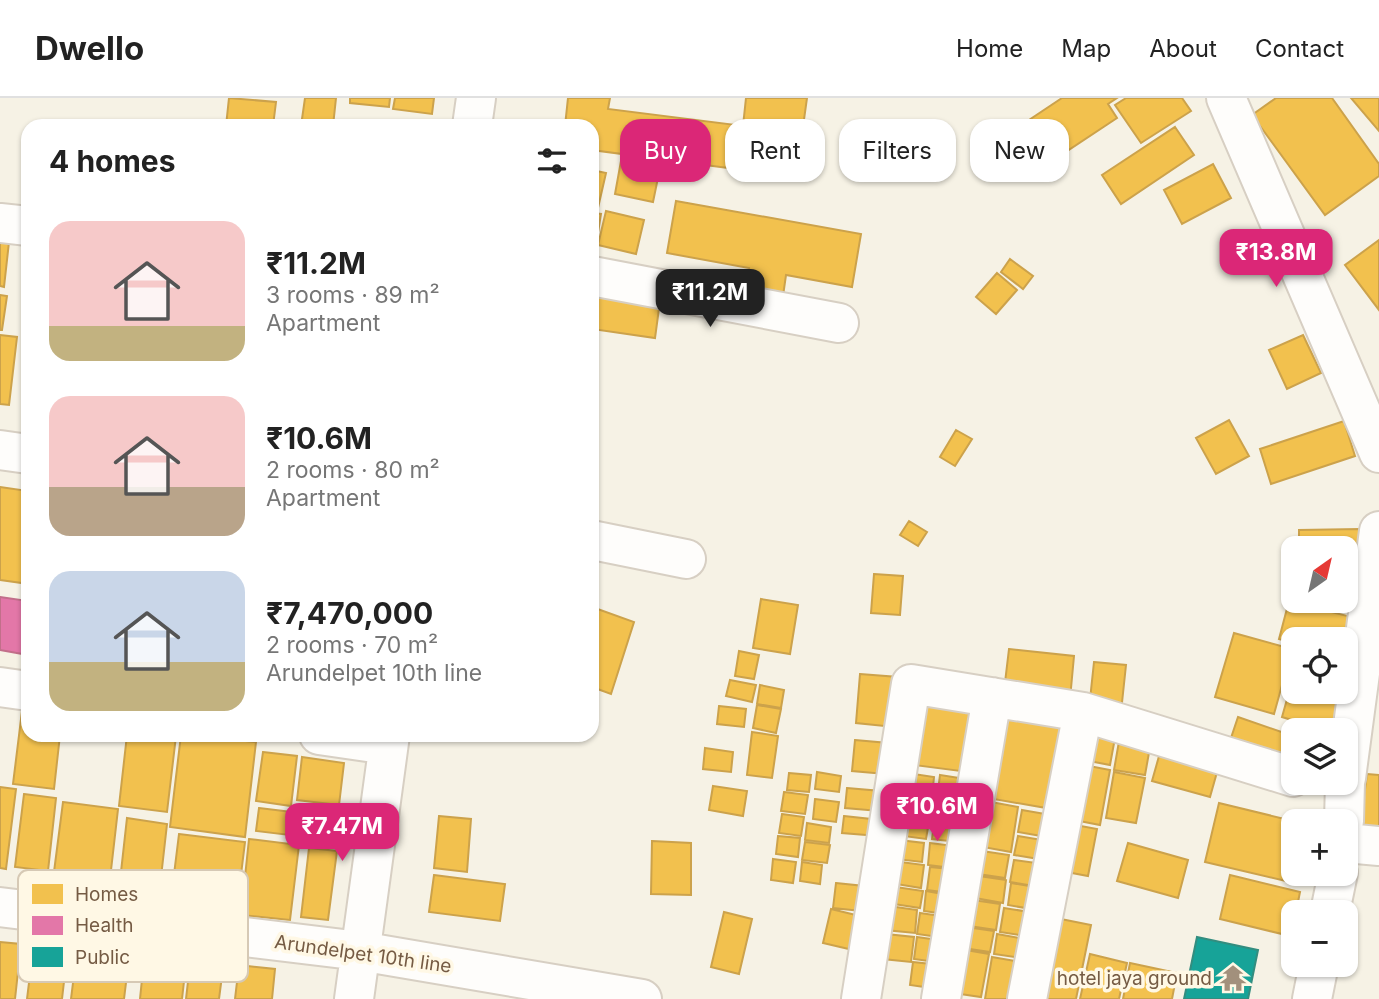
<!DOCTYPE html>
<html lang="en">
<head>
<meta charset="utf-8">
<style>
  :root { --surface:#fff; --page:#f2f2f2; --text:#222; --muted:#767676; --line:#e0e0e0; --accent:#db2777 }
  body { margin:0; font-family:Inter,sans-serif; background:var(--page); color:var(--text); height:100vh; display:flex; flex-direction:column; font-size:26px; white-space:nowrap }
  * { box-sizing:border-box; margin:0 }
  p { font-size:23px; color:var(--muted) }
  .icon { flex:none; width:38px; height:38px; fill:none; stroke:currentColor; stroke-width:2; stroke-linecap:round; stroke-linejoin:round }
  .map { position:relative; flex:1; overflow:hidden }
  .panel { position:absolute; left:21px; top:21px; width:578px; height:623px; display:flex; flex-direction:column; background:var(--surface); border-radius:21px; box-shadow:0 2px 5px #0004 }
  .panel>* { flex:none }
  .guide { position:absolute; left:620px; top:21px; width:654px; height:63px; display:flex; gap:14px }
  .needle { width:46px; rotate:34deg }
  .fabs { position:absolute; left:1281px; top:438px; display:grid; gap:14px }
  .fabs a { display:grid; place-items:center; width:77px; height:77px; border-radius:14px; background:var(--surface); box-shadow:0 2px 5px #0004; font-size:35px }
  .price { position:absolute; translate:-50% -60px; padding:0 16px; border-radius:14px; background:var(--accent); color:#fff; font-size:23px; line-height:46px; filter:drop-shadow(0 2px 4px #0008) }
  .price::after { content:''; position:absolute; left:50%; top:42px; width:21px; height:16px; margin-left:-10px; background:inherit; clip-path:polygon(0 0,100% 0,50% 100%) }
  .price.active { background:#222; color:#fff }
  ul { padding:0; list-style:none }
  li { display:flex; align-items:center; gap:21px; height:175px; padding:0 28px }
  li span { display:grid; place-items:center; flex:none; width:196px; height:140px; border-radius:21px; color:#555 }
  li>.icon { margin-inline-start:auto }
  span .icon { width:84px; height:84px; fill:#fffc; stroke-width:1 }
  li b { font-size:30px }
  h2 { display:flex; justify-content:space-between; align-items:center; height:84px; padding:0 28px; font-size:30px }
  .pill { padding:0 24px; border-radius:21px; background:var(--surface); box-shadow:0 2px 5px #0004; font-size:24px; line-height:63px }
  .pill.active { background:var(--accent); color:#fff }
  header { display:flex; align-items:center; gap:42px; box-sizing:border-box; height:98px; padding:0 35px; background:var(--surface); border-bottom:2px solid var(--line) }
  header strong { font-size:33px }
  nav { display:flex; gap:38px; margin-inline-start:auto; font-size:24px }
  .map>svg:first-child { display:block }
</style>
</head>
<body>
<header>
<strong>Dwello</strong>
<nav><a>Home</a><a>Map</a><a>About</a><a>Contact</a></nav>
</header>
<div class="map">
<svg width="1379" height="901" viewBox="0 0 1379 901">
  <rect width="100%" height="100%" fill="#f6f2e5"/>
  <path fill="#f2c14e" stroke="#cca24b" stroke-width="2" d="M229 0 276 4 273 28H226Z
    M305 0H336L333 28H301Z
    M350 0H390L389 9 350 5Z
    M395 0H434L432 16 393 11Z
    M568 0H610L608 11 743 28 746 0H807L796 79 592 52V28H565Z
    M1062 0H1117L1108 6 1117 20 1052 63 1026 24Z
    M1126 0H1182L1191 13 1141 45 1115 7Z
    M1276 0H1332L1379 66V78L1325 117 1252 17Z
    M1351 0H1379V33Z
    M1175 29 1194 57 1121 106 1102 77Z
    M28 50V94L23 93Z
    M621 63 660 70 653 104 615 96Z
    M1213 66 1231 100 1182 126 1164 92Z
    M592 72 606 75 598 110 592 108Z
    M676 103 861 136 852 189 786 177 783 198 745 191 749 170 667 155Z
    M606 113 644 122 636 156 598 147Z
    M592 115 601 116 594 160H592Z
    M1379 142V212L1345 167Z
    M0 143 9 144 4 189 0 188Z
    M1010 161 1033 178 1023 191 1001 174Z
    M28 171V204H24Z
    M997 175 1017 192 996 216 976 199Z
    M592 192 660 203 655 240 592 231Z
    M0 197 7 198 2 232H0Z
    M0 237 17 239 9 307 0 306Z
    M1303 237 1321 275 1287 291 1269 252Z
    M1229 322 1249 358 1216 376 1196 340Z
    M1344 323 1355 358 1271 386 1260 351Z
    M956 332 972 341 955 368 940 359Z
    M0 389 28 393V437L22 485 0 482Z
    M909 423 927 434 918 448 900 437Z
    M1359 431V463L1346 464V450H1299V432Z
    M1346 473 1359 476 1354 509 1313 502H1346Z
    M874 476 903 478 900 517 871 515Z
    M761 501 798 507 790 556 753 550Z
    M1289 503 1359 521 1346 541H1293V545L1279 541Z
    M592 509 634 524 611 596 592 589Z
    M1234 535 1292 551 1274 616 1215 599Z
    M1009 551 1074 558 1070 601 1004 593Z
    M739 553 759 557 754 581 735 578Z
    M1094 564 1126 567 1121 614 1089 611Z
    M860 576 898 579 894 629 856 625Z
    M1293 580V593H1346L1335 632H1324L1282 619Z
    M730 582 756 587 752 604 726 598Z
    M760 587 784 592 781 610 757 606Z
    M923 597 978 604 968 674 914 667Z
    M23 605 28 606V637H60L54 691 13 686Z
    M1004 605 1068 616 1052 711 988 700Z
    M757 607 781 611 776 635 753 630Z
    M719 608 746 611 744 629 717 626Z
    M1238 619 1293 638 1283 675 1226 655Z
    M1092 624 1117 629 1110 667 1084 662Z
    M1121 632 1152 638 1145 677 1114 672Z
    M752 634 778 638 772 680 747 677Z
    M127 637 176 638 167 714 119 708Z
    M181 637 256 644 245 739 170 729Z
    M855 642 888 645 885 676 852 673Z
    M1163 644 1221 660 1210 699 1152 683Z
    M705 650 733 654 731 674 703 671Z
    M263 654 297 658 291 708 256 703Z
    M302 659 344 665 339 707 297 702Z
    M1084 667 1110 672 1100 727 1074 722Z
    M817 674 841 678 839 694 815 691Z
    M1114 674 1145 680 1136 725 1106 720Z
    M789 675 811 677 809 694 787 692Z
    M907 675 934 679 930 717 903 713Z
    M1367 676 1379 677V732L1360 729Z
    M940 677 966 681 958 744 932 741Z
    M713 688 747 693 743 718 709 712Z
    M0 689 16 691 6 771 0 770Z
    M847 690 881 693 879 713 845 710Z
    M784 694 808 697 805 716 781 713Z
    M24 696 56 700 48 773 15 769Z
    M815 701 839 704 836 724 813 721Z
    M63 704 118 711 110 781 54 774Z
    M991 704 1018 709 1011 754 983 749Z
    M1219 705 1293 723V753L1286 783 1205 764Z
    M259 710 334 719 331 742 256 733Z
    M1022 712 1051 717 1047 739 1018 734Z
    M782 716 804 719 801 738 779 735Z
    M439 718 471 721 467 774 434 770Z
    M844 718 880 722 878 738 842 735Z
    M127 720 167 726 159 797 119 792Z
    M899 720 929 724 926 741 896 737Z
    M807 725 831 729 829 745 805 742Z
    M1070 726 1097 731 1088 778 1061 773Z
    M179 736 245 744 237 809 171 801Z
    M778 738 800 740 798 759 776 756Z
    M1018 738 1048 743 1045 762 1014 757Z
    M249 741 299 747 290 822 241 817Z
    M899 742 924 745 922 764 896 761Z
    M652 743 691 745V797L651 796Z
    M805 744 830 747 827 765 802 762Z
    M930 745 962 749 960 771 928 767Z
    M1128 745 1188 762 1178 800 1117 783Z
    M309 750 337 753 328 822 301 819Z
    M982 753 1009 757 1005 780 978 776Z
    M773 761 796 764 793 785 771 782Z
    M1014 762 1044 766 1040 789 1010 784Z
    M893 763 924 767 921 790 890 785Z
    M802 764 822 767 820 786 800 783Z
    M930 769 960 772 957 796 927 792Z
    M434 777 505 786 500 823 429 814Z
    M1230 777 1300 794 1296 814H1293L1290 838 1220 821Z
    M979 778 1006 782 1003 805 975 800Z
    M836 785 864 788 861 813 833 810Z
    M1011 785 1041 790 1037 812 1008 807Z
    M889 788 923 793 920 810 887 805Z
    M926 793 954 798 951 817 924 813Z
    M973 802 1000 806 996 832 969 828Z
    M889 808 917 812 915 835 885 832Z
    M1004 810 1036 815 1032 839 1000 834Z
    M831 811 860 818 853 852 823 845Z
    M724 814 752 821 739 876 711 869Z
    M920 815 948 819 946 840 917 836Z
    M1051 819 1091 827 1076 901H1033Z
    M966 829 994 833 990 854 963 850Z
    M35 836 69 840 62 901H27Z
    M886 836 914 839 911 864 883 861Z
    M997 836 1025 841 1022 860 994 856Z
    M917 839 946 843 943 865 914 861Z
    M0 844 21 846 15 901H0Z
    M960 851 989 856 981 899 953 895Z
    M145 852 187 857 182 901H140Z
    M77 853 129 860 124 901H71Z
    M1090 856 1127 865 1119 901H1080Z
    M992 859 1021 864 1014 901H985Z
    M913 864 940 867 938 891 910 887Z
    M1130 865 1177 875 1172 901H1123Z
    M190 866 223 870 219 901H186Z
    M239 867 275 871 272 901H235Z"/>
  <path fill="#e377a8" stroke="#c26f8a" stroke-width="2" d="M0 499 28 503V557L0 552Z"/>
  <path fill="#17a398" stroke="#338d7f" stroke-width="2" d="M1197 839 1258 852 1248 901H1184Z"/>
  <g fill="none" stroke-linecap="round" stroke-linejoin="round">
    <defs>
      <path id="minor" d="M1226 0 1379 355
        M472 28 476 0
        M0 125 28 128
        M592 178 839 225
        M0 352 28 356
        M592 442 686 461
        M0 589 28 593
        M319 637 388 647
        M1346 680 1379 433
        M1344 723 1345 684
        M1346 745 1379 748
        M0 809 360 853 642 901
        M1330 814 1338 775
        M354 901 390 637
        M861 901 911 586 1083 614 1293 679
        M941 901 992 599
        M1027 901 1083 614
        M1312 901 1319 866"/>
    </defs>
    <use href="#minor" stroke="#d7cfc3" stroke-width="42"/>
    <use href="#minor" stroke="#fefdfb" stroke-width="38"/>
  </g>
  <defs>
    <symbol id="temple-bare" viewBox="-9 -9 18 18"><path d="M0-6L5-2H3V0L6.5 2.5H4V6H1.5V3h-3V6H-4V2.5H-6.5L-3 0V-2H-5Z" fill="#a2907c" stroke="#fff8e5" stroke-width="2.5" paint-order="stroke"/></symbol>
  </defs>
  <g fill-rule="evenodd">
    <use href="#temple-bare" x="1214" y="861" width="38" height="38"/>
  </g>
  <g text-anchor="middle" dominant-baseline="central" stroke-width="7" stroke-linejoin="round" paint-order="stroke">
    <g font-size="19" fill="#755b44" stroke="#fff8e5">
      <text transform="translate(363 856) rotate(8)">Arundelpet 10th line</text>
    </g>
    <g font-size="19" fill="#755b44" stroke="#fff8e5" text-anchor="end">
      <text x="1212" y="880">hotel jaya ground</text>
    </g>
  </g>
  <rect x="18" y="772" width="230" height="112" rx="10" fill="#fff8e5" stroke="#d6c9b5" stroke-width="2"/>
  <rect x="32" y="786" width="31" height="20" fill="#f2c14e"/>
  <rect x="32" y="818" width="31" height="19" fill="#e377a8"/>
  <rect x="32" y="849" width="31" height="20" fill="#17a398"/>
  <g font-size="19" fill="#755b44">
    <text x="75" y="803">Homes</text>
    <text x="75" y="834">Health</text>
    <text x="75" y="866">Public</text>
  </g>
</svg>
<div class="fabs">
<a><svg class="needle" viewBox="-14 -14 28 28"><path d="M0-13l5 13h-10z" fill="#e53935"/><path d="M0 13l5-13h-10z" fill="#767676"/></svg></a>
<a><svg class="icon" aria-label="locate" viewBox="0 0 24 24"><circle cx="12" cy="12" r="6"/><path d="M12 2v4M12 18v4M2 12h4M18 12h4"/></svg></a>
<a><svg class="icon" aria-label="layers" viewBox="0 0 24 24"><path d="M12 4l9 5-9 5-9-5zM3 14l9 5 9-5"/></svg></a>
<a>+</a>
<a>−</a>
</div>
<b class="price" style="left:1276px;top:191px">₹13.8M</b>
<b class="price active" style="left:710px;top:231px">₹11.2M</b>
<b class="price" style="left:937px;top:745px">₹10.6M</b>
<b class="price" style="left:342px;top:765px">₹7.47M</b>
<div class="guide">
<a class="pill active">Buy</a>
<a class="pill">Rent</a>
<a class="pill">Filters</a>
<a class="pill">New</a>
</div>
<section class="panel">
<h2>4 homes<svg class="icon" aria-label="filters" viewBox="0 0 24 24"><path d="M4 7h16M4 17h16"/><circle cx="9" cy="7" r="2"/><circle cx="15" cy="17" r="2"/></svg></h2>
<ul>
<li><span style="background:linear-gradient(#f6c9c9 75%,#c2b280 0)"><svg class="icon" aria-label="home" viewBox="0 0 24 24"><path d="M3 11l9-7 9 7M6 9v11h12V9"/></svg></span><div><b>₹11.2M</b><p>3 rooms · 89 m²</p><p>Apartment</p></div></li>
<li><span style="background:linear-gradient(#f6c9c9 65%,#b9a48a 0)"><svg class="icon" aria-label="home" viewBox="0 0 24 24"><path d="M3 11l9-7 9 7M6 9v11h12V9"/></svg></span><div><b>₹10.6M</b><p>2 rooms · 80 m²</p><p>Apartment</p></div></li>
<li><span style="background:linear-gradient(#c9d6e8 65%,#c2b280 0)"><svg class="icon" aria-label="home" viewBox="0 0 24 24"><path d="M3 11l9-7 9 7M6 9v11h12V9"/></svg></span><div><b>₹7,470,000</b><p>2 rooms · 70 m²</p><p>Arundelpet 10th line</p></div></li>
</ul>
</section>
</div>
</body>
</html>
